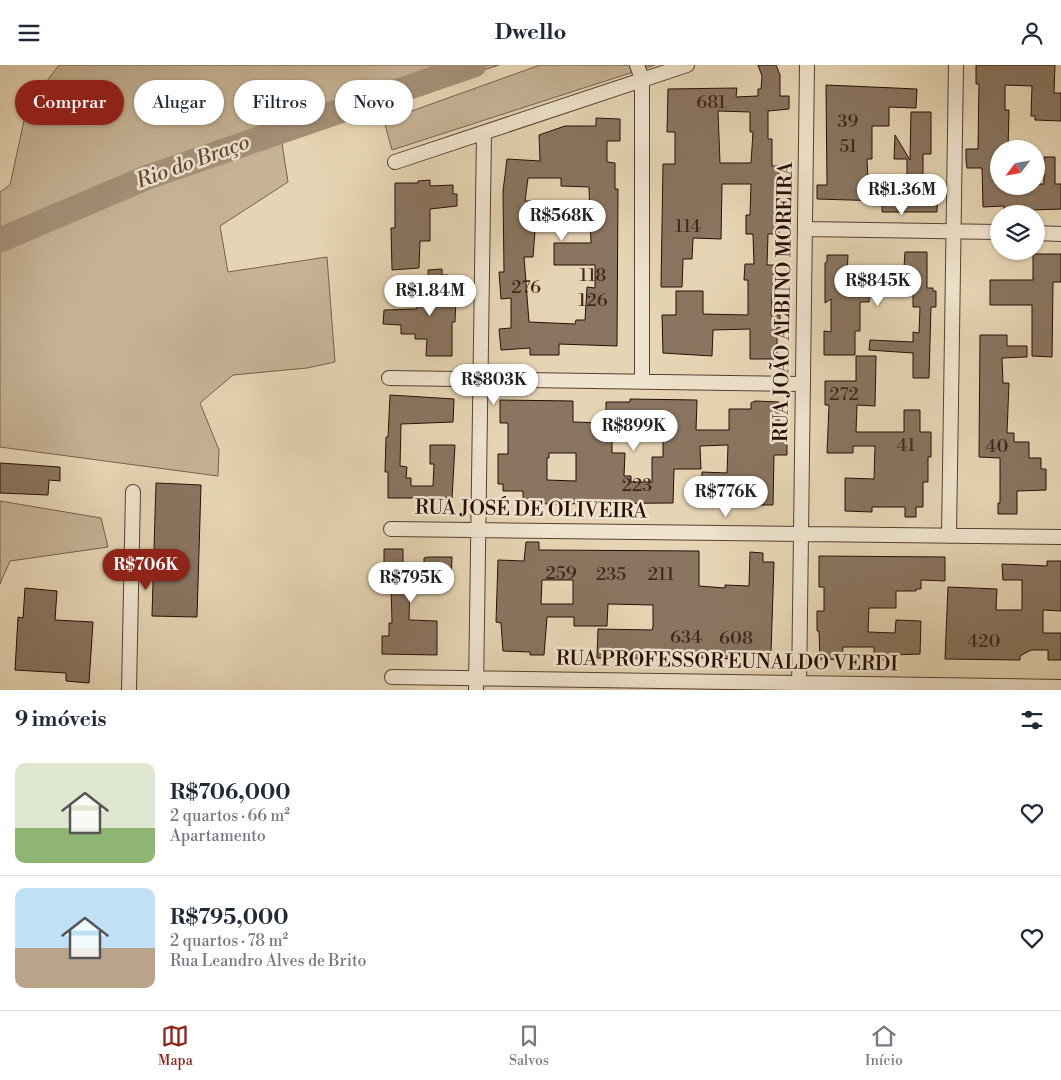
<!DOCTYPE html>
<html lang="pt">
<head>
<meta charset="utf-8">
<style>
  :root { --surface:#fff; --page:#f2f2f3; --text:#1f2937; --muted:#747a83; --line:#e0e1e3; --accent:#8f2418 }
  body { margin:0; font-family:"Libre Bodoni",serif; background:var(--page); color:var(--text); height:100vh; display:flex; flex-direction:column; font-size:19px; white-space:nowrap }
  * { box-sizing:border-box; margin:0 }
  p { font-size:16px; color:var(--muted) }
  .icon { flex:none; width:28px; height:28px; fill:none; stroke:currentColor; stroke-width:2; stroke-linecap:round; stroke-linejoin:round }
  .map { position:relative; height:625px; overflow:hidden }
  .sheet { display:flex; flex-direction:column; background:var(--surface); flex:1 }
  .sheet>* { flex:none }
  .top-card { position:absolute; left:15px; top:15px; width:500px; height:45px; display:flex; gap:10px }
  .needle { width:32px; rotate:238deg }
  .buttons { position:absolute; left:990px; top:75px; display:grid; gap:10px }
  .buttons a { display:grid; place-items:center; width:55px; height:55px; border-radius:50%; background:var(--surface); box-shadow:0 1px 4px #0004; font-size:25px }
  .price { position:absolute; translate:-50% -42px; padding:0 11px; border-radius:18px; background:#fff; color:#222; font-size:16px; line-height:32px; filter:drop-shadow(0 1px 2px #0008) }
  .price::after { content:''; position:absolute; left:50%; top:30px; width:15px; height:11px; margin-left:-8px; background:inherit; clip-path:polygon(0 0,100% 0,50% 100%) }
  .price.on { background:var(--accent); color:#fff }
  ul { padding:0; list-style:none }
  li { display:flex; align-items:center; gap:15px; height:125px; padding:0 15px }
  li+li { border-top:1px solid var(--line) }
  li span { display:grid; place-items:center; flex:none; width:140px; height:100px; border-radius:10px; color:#555 }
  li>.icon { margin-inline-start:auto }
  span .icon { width:60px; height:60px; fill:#fffc; stroke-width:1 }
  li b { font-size:21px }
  h2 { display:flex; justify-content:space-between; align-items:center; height:60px; padding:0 15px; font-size:21px }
  .pill { padding:0 18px; border-radius:22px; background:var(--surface); box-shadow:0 1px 4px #0004; font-size:18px; line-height:45px }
  .pill.on { background:var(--accent); color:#fff }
  header { display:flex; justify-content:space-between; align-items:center; height:65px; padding:0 15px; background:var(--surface); font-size:22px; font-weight:800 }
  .dock { display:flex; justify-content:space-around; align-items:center; height:70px; border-top:1px solid var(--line); background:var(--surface); font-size:14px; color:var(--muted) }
  .dock a { display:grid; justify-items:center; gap:2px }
  .dock .on { color:var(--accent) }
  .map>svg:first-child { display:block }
</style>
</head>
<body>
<header><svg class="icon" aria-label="menu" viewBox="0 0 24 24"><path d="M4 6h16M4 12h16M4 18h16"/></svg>Dwello<svg class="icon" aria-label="person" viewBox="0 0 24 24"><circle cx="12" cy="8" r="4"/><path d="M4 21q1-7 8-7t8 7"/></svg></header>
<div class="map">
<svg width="1061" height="625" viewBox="0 0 1061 625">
  <rect width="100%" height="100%" fill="#e6d5b4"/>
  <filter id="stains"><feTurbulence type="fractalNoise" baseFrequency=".004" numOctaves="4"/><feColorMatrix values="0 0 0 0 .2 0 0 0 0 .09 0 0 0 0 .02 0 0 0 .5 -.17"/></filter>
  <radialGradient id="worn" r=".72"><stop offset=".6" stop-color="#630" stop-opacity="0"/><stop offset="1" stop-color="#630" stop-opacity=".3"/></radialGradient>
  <path fill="#c6b396" stroke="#76604e" d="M59 0H499L281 72 288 117 220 161 228 207 327 192 335 297 307 303 233 310 200 338 219 385 218 411 0 382V127L10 120 27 42Z
    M540 0H655L392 85 384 56Z
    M0 436 101 453 108 482 10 496 0 519Z"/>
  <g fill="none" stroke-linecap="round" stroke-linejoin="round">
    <path stroke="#a59178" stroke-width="25" d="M0 175 148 112 474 0"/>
  </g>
  <path fill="#8a7560" stroke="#270e05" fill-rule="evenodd" d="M758 0H776L780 10V31H789V44L768 46V74H772V101H779V169H768L767 200H774L771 250H780V263H777V294H750V264L713 265 712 291 663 288 662 250H676V226H703V249L748 250V215H744L745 199H754L753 169H746V150H750L751 119H722L721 174 693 173 692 194H683L682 222H661L663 99H675V67H667L668 24 737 23 736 32 758 31V24H761L762 11ZM718 46 750 47V67H753L751 98H720Z
    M976 0H1055L1054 28H1061V56L1035 55V51H1031L1032 21 1005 20V45H1009L1008 84H999V121L1044 119V92H1055V119H1061V144L1004 146V141L983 142 982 103H967L966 95V84H978L979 19H976Z
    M826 20 917 24 916 43 889 42V61H872V94H867L868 117 907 118V94H894L895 70 910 95 911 47H931V89H923V117H938L937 147H882V136L817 134V120H827Z
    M596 53 620 54V76H607V97L615 98V124H618L617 281 559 279V290H530V283L501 285 499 264 511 263V233L501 234 499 207H504L503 126 507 94 540 96 539 70 565 61H596ZM528 113H561V121L589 122 591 178H554V200H595V223L587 222 585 255H576L575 259 529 257 524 192H533L536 153H532L531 136H525Z
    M430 115V121L453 120V129H457V141L430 144V176H420L419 203 392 205 391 163H395V118H418V116Z
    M905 187H927V223H933V226H936V242H931L929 313H913V288L869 285 870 275 913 277V267L919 268 920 242H913V226H904V221H870L869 237H860V266H855V290H824V266L831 267V234L825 238V198L827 197V190H848L847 210H876V201L904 202Z
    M1033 189H1061V217H1053L1052 292 1032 291V240H990V215H1033Z
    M442 204V210H448L449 230H456L455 257H452V291H426L427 274H415V269H401V260L383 259 384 245 417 244V231L429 232 428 205Z
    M980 270H1007V281H1027V292L1002 293 1003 318H1009L1007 368H1014V377H1029V393H1041V404H1046V425L1017 426V449H998V438H1000V393L979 392Z
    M856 291H876L875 341 857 340 856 367H904V345H920V367H931V392H928V417H923V442H916V452H905V442H872V447L845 446V413L874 414 875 381H853V388H827L829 340H825V316H856Z
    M390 330 454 334 453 357 401 359 400 401 407 402 406 413H411V421H433L434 399H430V380H455L452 433H388V407H385L386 372H388Z
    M630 334 697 335 696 365H729V344H751V338L755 336 779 337V376H787V390H774L773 440H752V429H725V441H701L702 407 727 408 728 380 700 381 701 404H674L673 438 523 439V426H503V419H498V389H508V358H500V335L573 336V357L606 358V337H630ZM612 359H635V362L650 363V369H663V392H652V417H631V411H624L625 388H612ZM549 388H576V416L547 415V393H549Z
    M0 398 60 402V416L49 415 48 430 0 428Z
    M156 418 201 420 197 552 152 551Z
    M526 477H539V485L699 486V521L725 523V520L749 521 750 487 763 488V497H774L771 588 738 587V594L675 592V588H645V594L597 593 598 564 652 565 653 562V540L608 539 607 561H574V552H547L544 590H530V587L503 586 501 558 496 557 498 495 524 496ZM542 515H573V539H541Z
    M384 484H403V500H424V493L428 492H452L451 518 410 517 409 555 437 556V590L382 589V571H389V558H392L391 520 386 521 384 513Z
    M819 491 945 492V516L921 515V524H916V526H896V543H869L868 567 895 568 896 555 921 556 920 589 891 590V595H874V582H843L842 595 820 594 819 566H817V546H824V522H819Z
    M1047 496H1061V546L1043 545V568H1061V595H1048V585H1031L1020 591V595L945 594 948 522 997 524 996 545H1022V515H1003L1002 499 1047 501Z
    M25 523 57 526 55 555 93 557 89 618 66 616V608L15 605 18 552 23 553Z"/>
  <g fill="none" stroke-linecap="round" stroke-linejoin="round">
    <defs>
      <path id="minor" d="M637 0 642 14V317
        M395 97 687 0
        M805 164 999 167
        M1036 168 1061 169
        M389 313 803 319
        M391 464 1061 472
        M949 471 956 0
        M392 612 1061 622
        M129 625 133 427
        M476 625 484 68
        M799 625 807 0"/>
    </defs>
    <use href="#minor" stroke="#574031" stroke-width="16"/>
    <use href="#minor" stroke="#efe4ce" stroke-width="14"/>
  </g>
  <g text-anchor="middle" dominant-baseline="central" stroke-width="5" stroke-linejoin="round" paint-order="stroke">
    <g font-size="18" fill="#40281c">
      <text x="711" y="37">681</text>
      <text x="848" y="56">39</text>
      <text x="848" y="81">51</text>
      <text x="688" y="161">114</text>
      <text x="593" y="210">118</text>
      <text x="526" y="222">276</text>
      <text x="593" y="235">126</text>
      <text x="844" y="329">272</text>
      <text x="906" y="380">41</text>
      <text x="997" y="381">40</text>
      <text x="637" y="420">223</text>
      <text x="561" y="508">259</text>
      <text x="611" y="509">235</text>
      <text x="661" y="509">211</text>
      <text x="686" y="572">634</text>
      <text x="736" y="573">608</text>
      <text x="984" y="576">420</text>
    </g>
    <g font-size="20" fill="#270e05" stroke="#efe4ce">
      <text transform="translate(784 237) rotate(-89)">RUA JOÃO ALBINO MOREIRA</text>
      <text transform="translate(531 445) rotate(1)">RUA JOSÉ DE OLIVEIRA</text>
      <text transform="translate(727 597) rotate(1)">RUA PROFESSOR EUNALDO VERDI</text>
    </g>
    <g font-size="21" font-style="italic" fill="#604939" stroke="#efe4ce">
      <text transform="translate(193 97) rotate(-20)">Rio do Braço</text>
    </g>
  </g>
  <rect width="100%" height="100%" filter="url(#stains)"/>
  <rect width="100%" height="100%" fill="url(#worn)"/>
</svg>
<div class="buttons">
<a><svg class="needle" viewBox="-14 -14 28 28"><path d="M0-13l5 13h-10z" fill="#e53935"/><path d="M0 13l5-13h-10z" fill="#747a83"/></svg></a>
<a><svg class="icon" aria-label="layers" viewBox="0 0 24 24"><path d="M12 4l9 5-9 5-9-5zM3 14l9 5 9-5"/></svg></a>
</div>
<b class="price" style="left:902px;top:151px">R$1.36M</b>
<b class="price" style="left:562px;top:177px">R$568K</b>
<b class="price" style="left:878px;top:242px">R$845K</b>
<b class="price" style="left:430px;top:252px">R$1.84M</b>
<b class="price" style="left:494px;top:341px">R$803K</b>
<b class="price" style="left:634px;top:387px">R$899K</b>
<b class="price" style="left:726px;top:453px">R$776K</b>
<b class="price on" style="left:146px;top:526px">R$706K</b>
<b class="price" style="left:411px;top:539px">R$795K</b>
<div class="top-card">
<a class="pill on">Comprar</a>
<a class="pill">Alugar</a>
<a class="pill">Filtros</a>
<a class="pill">Novo</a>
</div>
</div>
<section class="sheet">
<h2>9 imóveis<svg class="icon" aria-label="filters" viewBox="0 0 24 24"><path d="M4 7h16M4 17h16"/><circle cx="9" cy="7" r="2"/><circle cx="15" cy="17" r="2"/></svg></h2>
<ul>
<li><span style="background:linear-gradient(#dfe7d0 65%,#8fb573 0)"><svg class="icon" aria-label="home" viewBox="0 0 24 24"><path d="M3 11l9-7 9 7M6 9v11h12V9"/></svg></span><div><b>R$706,000</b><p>2 quartos · 66 m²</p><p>Apartamento</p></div><svg class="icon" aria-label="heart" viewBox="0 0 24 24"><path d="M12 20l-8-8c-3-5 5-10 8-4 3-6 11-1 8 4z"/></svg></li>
<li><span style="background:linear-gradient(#bfe0f5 60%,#b9a48a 0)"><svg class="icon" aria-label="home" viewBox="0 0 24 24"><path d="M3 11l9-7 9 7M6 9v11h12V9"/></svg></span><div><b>R$795,000</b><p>2 quartos · 78 m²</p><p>Rua Leandro Alves de Brito</p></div><svg class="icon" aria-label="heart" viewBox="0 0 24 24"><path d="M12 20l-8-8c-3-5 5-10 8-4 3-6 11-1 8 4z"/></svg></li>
</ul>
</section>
<nav class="dock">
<a class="on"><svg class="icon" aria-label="map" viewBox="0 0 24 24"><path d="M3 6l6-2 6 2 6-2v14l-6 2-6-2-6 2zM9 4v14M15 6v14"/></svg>Mapa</a>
<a><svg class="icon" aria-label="saved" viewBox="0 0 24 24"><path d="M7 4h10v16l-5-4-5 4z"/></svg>Salvos</a>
<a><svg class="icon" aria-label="home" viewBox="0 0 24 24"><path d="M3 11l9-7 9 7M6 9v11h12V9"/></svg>Início</a>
</nav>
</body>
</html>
